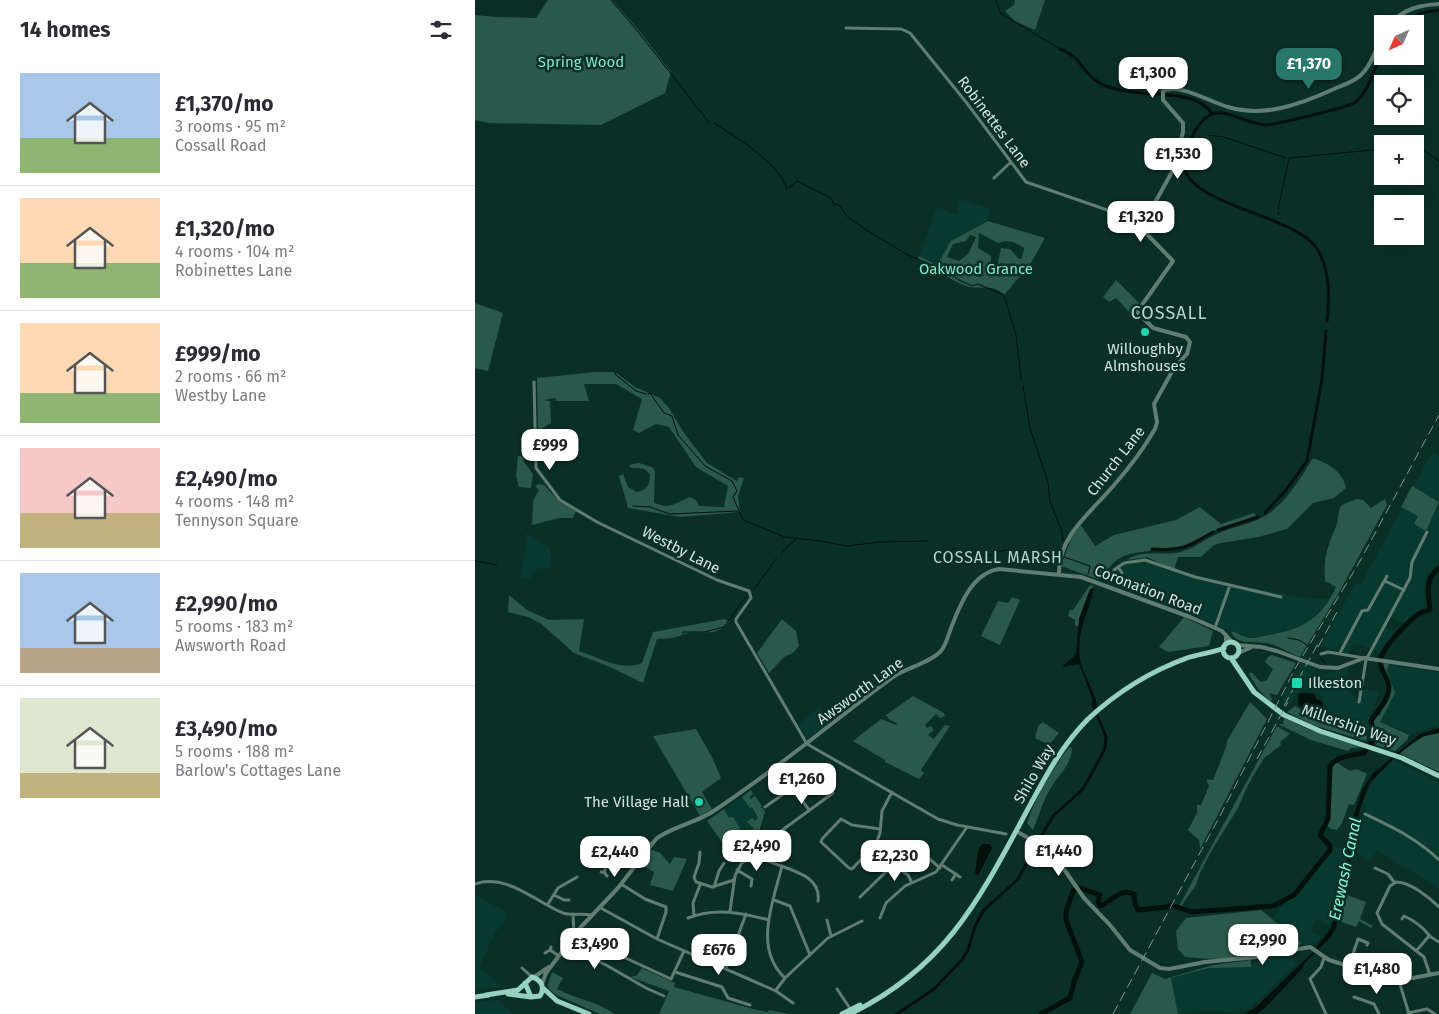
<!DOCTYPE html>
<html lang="en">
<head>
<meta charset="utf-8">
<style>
  :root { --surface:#fff; --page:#f7f7f7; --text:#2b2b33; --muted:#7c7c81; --line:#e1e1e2; --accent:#27776b }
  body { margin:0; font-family:"Fira Sans",sans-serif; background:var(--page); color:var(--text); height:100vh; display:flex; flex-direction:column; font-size:19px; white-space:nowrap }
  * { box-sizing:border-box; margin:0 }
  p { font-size:16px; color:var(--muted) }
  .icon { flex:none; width:28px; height:28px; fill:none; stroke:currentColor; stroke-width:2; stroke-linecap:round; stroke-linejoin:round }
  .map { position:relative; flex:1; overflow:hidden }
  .panel { display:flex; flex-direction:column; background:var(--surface); width:475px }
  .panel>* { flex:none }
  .needle { width:32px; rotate:225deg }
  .tools { position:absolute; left:899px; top:15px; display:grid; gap:10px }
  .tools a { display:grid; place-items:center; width:50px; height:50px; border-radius:0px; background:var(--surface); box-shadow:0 5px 20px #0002; font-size:25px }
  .price { position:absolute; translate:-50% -42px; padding:0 11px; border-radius:10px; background:#fff; color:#222; font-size:16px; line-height:32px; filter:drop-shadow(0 1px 2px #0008) }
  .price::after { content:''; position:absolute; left:50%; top:30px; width:15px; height:11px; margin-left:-8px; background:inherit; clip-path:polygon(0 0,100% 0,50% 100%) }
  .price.on { background:var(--accent); color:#fff }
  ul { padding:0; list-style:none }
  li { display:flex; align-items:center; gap:15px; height:125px; padding:0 20px }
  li+li { border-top:1px solid var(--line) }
  li span { display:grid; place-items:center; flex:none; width:140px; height:100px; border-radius:0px; color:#555 }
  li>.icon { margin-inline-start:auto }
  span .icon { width:60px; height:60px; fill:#fffc; stroke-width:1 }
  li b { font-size:21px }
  h2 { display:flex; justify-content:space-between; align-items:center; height:60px; padding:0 20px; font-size:21px }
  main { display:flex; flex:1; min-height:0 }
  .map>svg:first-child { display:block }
</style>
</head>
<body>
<main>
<section class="panel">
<h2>14 homes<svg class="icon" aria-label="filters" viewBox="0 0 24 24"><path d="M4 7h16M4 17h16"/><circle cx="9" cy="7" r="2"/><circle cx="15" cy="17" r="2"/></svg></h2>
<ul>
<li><span style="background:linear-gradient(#a9c7e8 65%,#8fb573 0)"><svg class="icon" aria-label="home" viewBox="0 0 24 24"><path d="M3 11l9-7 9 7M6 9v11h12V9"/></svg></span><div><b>£1,370/mo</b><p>3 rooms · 95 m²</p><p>Cossall Road</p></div></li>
<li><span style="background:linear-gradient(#ffd9b3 65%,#8fb573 0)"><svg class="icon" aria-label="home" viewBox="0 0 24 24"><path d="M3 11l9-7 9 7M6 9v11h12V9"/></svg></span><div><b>£1,320/mo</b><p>4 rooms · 104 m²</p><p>Robinettes Lane</p></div></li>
<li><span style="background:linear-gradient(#ffd9b3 70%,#8fb573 0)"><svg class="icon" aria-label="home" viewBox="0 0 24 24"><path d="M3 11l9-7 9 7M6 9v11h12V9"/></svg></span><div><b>£999/mo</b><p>2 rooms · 66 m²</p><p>Westby Lane</p></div></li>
<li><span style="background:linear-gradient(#f6c9c9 65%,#c2b280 0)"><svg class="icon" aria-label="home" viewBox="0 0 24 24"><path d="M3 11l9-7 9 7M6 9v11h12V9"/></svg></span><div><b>£2,490/mo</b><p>4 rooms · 148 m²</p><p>Tennyson Square</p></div></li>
<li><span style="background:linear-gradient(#a9c7e8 75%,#b9a48a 0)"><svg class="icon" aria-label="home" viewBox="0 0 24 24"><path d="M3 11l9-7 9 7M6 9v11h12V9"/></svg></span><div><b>£2,990/mo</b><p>5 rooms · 183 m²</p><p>Awsworth Road</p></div></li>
<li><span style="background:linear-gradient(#dfe7d0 75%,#c2b280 0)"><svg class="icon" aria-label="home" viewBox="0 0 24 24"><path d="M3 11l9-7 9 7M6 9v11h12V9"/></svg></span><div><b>£3,490/mo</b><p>5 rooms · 188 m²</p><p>Barlow's Cottages Lane</p></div></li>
</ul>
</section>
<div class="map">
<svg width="964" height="1014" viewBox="0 0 964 1014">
  <rect width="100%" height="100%" fill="#0a2f26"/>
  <path fill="#07392e" d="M482 198 515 209 513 221 476 241 462 265 444 256 462 207 482 215Z
    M957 452 964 455V566L952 575 949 590 950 605 928 623 916 617 911 627 921 633 906 653 884 644 878 645 873 654 846 646 881 582 886 584Z
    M51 533 75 548 77 568 62 569 58 571 57 578H46Z
    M668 557 699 570 761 585 832 598 855 599 834 623 812 631 774 638 632 583 637 571 641 565 652 560Z
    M826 663 843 669 841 673 852 674 874 668 870 686 883 700 886 689 905 691 894 718 896 727 887 732 883 729 881 731 849 721 852 707 845 693 833 692 826 689 814 705 806 700Z
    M914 664 964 673V726L934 735 905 722 920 693 912 671Z
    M345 707 354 723 333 739 323 725Z
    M918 760 964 782V888L902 851 895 862 881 853 882 836 889 812 890 804 887 803 890 795 902 776Z
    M276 790 290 812 283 835 267 844 274 853 263 864 232 821Z
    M858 846 870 848V861L858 918 855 926 842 919 836 931 847 937 841 943 830 945 798 918 805 908 825 893 832 882 856 853Z
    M0 894 34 914 20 933 4 968 27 986 0 990Z
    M815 953 822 964 774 1009 759 1013 733 1010 703 1014 696 978 734 968 773 965 789 959Z
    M24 1000 37 1013 36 1014H0V1002Z"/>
  <path fill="#2a584b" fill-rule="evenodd" d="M73 0H137L162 28 196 72 190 93 126 125 14 123 0 120V15L21 17 61 18Z
    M540 0H570L560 30 540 21 530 11 539 5Z
    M513 221 570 238 556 263 529 295C519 284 508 289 495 287 483 285 455 266 443 259L444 256 462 265 476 241ZM504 233 523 243C533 239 540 242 549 248L547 258 544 259 535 249 526 248 522 267 516 262V256L503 248ZM495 235 501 237 493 254 484 261 472 257 478 244 491 241Z
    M641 280 665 304 656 314 641 298 634 302 628 297Z
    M0 303 28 313 13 371 0 368Z
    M120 372H140L160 387 185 398 194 408 209 433 232 463 262 481 264 477 269 478 263 496 265 512 205 517 153 508 144 476 148 474 153 487 162 492C173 489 174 486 175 475 171 467 164 468 156 468L154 465 164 463 177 467 180 471 179 503 190 506 197 505 215 497 221 500 224 506 249 507 253 486 221 467 194 427 181 424 164 433 158 430 167 399 141 384H109L114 401H82L80 398 68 400 75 401 76 423 63 431 62 378Z
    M43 456H48L49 462 58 474 56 488 44 487 41 475Z
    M838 458C852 463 868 471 871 488L859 498 838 503 812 529 783 537 746 543 739 545 726 557H703L699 570 672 557 652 560C665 550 685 555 701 553 716 551 728 540 742 534 756 527 772 525 786 518 809 507 825 479 838 458Z
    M63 484 69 485 84 501 101 511 98 518H84L57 525 58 501 64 490 60 486Z
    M937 486 964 502 951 531 939 524 943 516 926 507Z
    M882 499 888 500 896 508 910 499 912 505 862 596 825 657C815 653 806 647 796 644 783 640 760 647 756 631 762 633 769 637 775 638 781 638 788 636 794 635 828 629 846 619 861 587L850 581C848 556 853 546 862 524 863 519 863 512 865 508 867 503 877 501 882 499Z
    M725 507 746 524 779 513 781 516 741 530 707 547 701 549 678 548 675 551C649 553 640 557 625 580L586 566 597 536 606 525 620 546 639 535 701 520Z
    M615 585 619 586 612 596 603 626H600V620L593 616 595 610H598Z
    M34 595 52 610 74 620 109 619 104 651C124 657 146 672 167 663L178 632 250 619 254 622 250 627 239 632 213 633 198 638 182 639 168 683 135 667 99 653 65 623 53 617 33 612Z
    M537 597 545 600 525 645 506 636 523 601 533 603Z
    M709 617 738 631 734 646 693 652 684 647Z
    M307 619 321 631 324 646 318 653 309 657 294 673 282 653Z
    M797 655 821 663 802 695 794 693 797 699 796 702 783 689 774 674 776 672 786 682 792 680 798 669 790 662 793 657Z
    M907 663 914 664 912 671 920 693 905 722 934 735 932 740 920 751 901 745 903 742 900 743 904 737 919 745 902 734 897 722 902 714 905 715 914 687Z
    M438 696 469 713 470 716 465 718 461 714 450 725 452 728 456 726 459 730 453 735 459 739 470 725 475 726 446 770 449 773 444 779 410 762V760L378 741 406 719 421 725 422 723 415 720 411 715Z
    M775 702 792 719 725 849 724 840 713 830 722 813V805H726L734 786 731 779 738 780 751 747 752 741Z
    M820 706 837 717 892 736 891 741 838 725 812 712Z
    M809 718 835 730 888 747 876 748 873 751 836 740 803 724H808Z
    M568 722 584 733 574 745 560 738 563 726Z
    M802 726 815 734 805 742 806 745 789 758 773 785 763 808 737 850 725 873 721 885 707 905 704 906Z
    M221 729 238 759 246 778 227 792 237 809 225 816 178 736Z
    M964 733V772L924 753 949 736Z
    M594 747 597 748C597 766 580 778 573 793 567 804 563 818 558 830L552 823C560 798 578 768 594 747Z
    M861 762 875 771 882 769 892 774 879 805 874 804 867 823 862 830 856 829 852 825 856 769Z
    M276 790 278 794 274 797 276 799 280 796 287 806 285 808H288L290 812 283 835 254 852 232 821 249 809 254 818 258 817 268 834H272L279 828 272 822 277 818 280 821 283 818 277 807 275 808 267 797Z
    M175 849 185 853 195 864 199 857 212 859 198 891 175 885 179 872 164 864Z
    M869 894 891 902 885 919 898 926 896 928 884 921 881 927 864 921Z
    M786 910 827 943C819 952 760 958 745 959 734 959 721 958 710 957L703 949 701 931 711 918Z
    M776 960V967L734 968 696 978 703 1014H655L677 973 690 979 738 965Z
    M167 968 200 983 199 987 282 1010 293 1012 294 1010 315 1014H184L194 991 155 977 161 976Z
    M77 972 88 978 82 989C101 999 122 1001 139 1014H125L81 995 74 989 73 984Z"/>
  <path fill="#00110c" d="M619 588C614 614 599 634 606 663 610 680 626 699 622 717L620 709 617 708V698L604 664 587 667 601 654 604 619 615 589Z
    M825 693 840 694 841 699 847 701 848 708H837L839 716H837L833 709 823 705V695Z
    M964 728V733L949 736 940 741 919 758 894 784 885 809 880 830 875 867 861 928 855 938 830 963 826 970 792 1006 782 1014H769L781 1007 837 953 855 929 861 915 872 859 875 826 887 790 897 774 945 734Z
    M507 844H515L517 848 503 876 500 873 503 850Z"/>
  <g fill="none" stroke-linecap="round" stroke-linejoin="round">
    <path stroke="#00110c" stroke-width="1" d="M136 0 160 28 233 121
      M521 0 525 13 585 49
      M239 123C261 138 304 162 312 189L322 181 356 198 359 204 364 205 372 216 388 228 431 254 473 272 484 280 497 286 503 284 529 295 541 335 546 378
      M733 135 749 137 811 158
      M940 150 950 151 964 161
      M803 209 814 158 908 149
      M803 212 804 215
      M139 371 141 375 161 391 171 394
      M548 386 555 428 573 482 575 502 586 529 588 541
      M173 394 175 393 189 413 197 416 203 435 230 466 257 481 262 491 258 497 268 520 310 537 345 541 372 546 405 542 453 541
      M158 506 175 507 195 514 263 511
      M477 548 489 552 493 550 510 557 530 550 540 552 542 549 551 553 583 554
      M306 553 321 539
      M589 557 615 566 613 574
      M0 561 22 565
      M280 588 301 559
      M208 634V632H229L249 627 272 595
      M813 638 824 640 832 645
      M835 647 838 650
      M841 652 843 654
      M846 658 850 663
      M902 712 904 715
      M899 733 918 744
      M510 905 512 907"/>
    <path stroke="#00110c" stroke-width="3" d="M926 24 946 13 964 10
      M585 49C606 57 605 68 620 80 633 91 668 94 685 94
      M689 95C709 96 724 98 737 113
      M852 321C855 297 855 268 841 247 817 214 708 204 709 163 710 146 726 109 747 113 762 115 775 124 791 125 799 125 873 107 879 103 894 93 900 66 908 50
      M790 513 811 490 832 461 847 379 851 331
      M743 530 783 517
      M677 549C706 551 713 547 738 532
      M564 839 579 815 608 789 624 760 630 748 631 737 623 717
      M422 1014 459 989 486 961 493 950 500 926 508 911 543 879 562 845"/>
    <path stroke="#00110c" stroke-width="5" d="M566 1014 595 998 599 982 607 962 591 920V912L598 891 605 888 625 895 623 902 625 906C637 902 645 887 659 894L660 904 663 910 692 907 696 905 717 912 798 906 819 895 855 850V846L845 835 853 819 855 766C863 755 877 756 889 753L900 737 896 721C902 711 914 701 914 687 913 676 903 669 906 657 910 645 934 620 945 613 949 611 951 613 955 609 953 593 950 578 964 568"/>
    <path stroke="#607c73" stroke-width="3" d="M371 28 426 29 435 33 491 102 551 182 641 213 666 228
      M519 178 535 163
      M59 382 61 468 85 500 122 522 242 580 274 591 276 598 261 619V622L332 744 463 819 482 825 531 834
      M643 567 647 573
      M639 570 649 563 670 560 720 577 806 597
      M910 581 929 590
      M740 628 755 585
      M865 653 887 611 893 610 912 576
      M846 654 853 652 889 658
      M884 702 891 660 935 578 937 562 952 532
      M303 765 334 810
      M290 807 344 769
      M890 814C917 827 943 839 964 860
      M405 829 377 825 366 819 347 839 346 842 374 868 377 869 401 844 405 833 407 811 417 792
      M306 831 358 793
      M225 852 224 863 219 877 221 882 237 887 259 880
      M279 852C294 869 348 868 343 901
      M418 865 433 875 436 881
      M467 865 485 877
      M307 866C298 903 278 948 310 978
      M900 868 913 874 919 882
      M262 870 277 879 276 886
      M126 872H129L132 876
      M129 872 137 853 145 842C155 837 167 839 176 844
      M477 880 481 874
      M0 884C32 873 61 902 88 913 97 916 107 913 116 915
      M146 884 170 899 191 907V912L182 939
      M239 887 244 871 249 863
      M79 895 89 900H94
      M385 897 419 864 429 846C442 847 455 859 465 868
      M299 900 315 906 335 955
      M73 904 83 888 102 877
      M124 907 182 939 301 991 318 1003
      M255 911 260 876 266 864 302 833
      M98 914 99 936
      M219 916 218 903 225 885
      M213 918C241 907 266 913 294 920
      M405 918 411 903 430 886 461 872 492 827
      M927 919 929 916C940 921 947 926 954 935 956 938 961 940 964 942
      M352 920 356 936
      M244 937 261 944
      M92 946 131 965 171 988 189 996
      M129 948 196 979 209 951
      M75 950 84 956
      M942 950 954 936
      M70 953 75 950 76 947
      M849 958 846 967 835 979 851 1014
      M874 966 883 939 893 943 892 945
      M47 968 57 977
      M251 968 271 914
      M200 972 247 987 253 998 275 1005
      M955 975 949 957 907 924 902 913 915 886 921 882C935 882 954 897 964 907
      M924 981 934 1014
      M362 989 376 1010
      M301 990 310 978 353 938 387 921
      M879 997 899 1004 904 1014
      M933 1013 952 1009 960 1014"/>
    <path stroke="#607c73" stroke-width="4" d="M915 24C928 9 945 5 964 4
      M584 574C583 535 617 512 639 485 654 468 669 448 680 429L682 422 679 404 699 368 712 354 715 342 711 337 678 328 662 312 698 261 666 228 698 170 708 132V123L688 100V91C705 83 735 102 753 107 789 118 826 104 859 89 868 85 879 82 886 75 897 65 901 48 908 35
      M751 645V635
      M762 645 786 647 802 651 845 667 863 668 889 658 964 669
      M763 653 775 648
      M541 831 572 849 584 862 609 898 635 925 655 950 685 968 694 969 730 962 781 957 835 947 854 960 922 981 964 973
      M59 977 74 967
      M67 984 71 973 105 928 143 888 181 839C194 828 220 823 237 812 300 771 357 722 418 677 432 667 453 664 465 652 471 646 473 636 476 628 485 605 497 573 524 569L606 577 715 617 747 631 758 643"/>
    <path stroke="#95d1be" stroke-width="5" d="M748 650a8 8 0 1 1 16 0a8 8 0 1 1-16 0Z
      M756 658 779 692 809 715 845 731 927 758 964 776
      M68 988 82 1001 114 1014
      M33 994 56 997
      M11 995 43 990 57 977C67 980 70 988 65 996L56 997 50 983
      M0 997 14 995
      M367 1014 385 1005
      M375 1014C467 969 501 906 547 820 566 785 584 748 613 719 641 693 676 671 712 658 724 654 737 653 749 648"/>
    <path stroke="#7b968f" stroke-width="1" stroke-dasharray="10 5" stroke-linecap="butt" d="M843 647 862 612
      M809 706 845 640
      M782 759 813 702
      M638 1014 747 812 821 667 885 561 964 415"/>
  </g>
  <g fill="#23d5af" stroke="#0a2f26" stroke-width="2">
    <circle cx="670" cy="332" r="5"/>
    <rect x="816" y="677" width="12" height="12" rx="2.5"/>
    <circle cx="224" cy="802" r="5"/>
  </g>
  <g text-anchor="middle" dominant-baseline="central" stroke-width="5" stroke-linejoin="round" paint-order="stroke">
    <g font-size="15" fill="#7feacc" stroke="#0a2f26">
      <text x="106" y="62">Spring Wood</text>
      <text x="501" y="269">Oakwood Grance</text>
    </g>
    <g font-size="15" fill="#d0e3dd" stroke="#0a2f26">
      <text transform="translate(519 122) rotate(53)">Robinettes Lane</text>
      <text transform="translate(641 461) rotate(-52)">Church Lane</text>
      <text transform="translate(206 550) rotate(27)">Westby Lane</text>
      <text transform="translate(673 590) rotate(21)">Coronation Road</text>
      <text transform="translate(385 691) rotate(-36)">Awsworth Lane</text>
      <text transform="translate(874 725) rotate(19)">Millership Way</text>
      <text transform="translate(559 774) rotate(-60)">Shilo Way</text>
    </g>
    <g font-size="15" fill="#d0e3dd" stroke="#0a2f26">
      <text x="670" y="349">Willoughby<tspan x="670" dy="17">Almshouses</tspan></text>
      <text x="833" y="683" text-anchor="start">Ilkeston</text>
      <text x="214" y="802" text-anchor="end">The Village Hall</text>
    </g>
    <g font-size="16" letter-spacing="1" fill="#b0d7ca" stroke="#0a2f26">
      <text x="523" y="557">COSSALL MARSH</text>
    </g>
    <g font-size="16" font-style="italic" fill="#89f4d5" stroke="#0a2f26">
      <text transform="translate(870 869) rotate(-78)">Erewash Canal</text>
    </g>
    <g font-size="18" letter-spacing="1" fill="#b0d7ca" stroke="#0a2f26">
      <text x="694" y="313">COSSALL</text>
    </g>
  </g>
</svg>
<div class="tools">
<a><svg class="needle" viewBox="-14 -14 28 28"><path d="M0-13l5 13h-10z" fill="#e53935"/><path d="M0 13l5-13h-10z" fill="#7c7c81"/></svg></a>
<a><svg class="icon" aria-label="locate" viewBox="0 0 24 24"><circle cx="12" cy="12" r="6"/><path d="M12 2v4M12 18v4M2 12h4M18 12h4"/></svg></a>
<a>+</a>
<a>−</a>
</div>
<b class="price on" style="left:834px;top:90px">£1,370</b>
<b class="price" style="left:678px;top:99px">£1,300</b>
<b class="price" style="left:703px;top:180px">£1,530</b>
<b class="price" style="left:666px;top:243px">£1,320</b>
<b class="price" style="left:75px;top:471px">£999</b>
<b class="price" style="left:327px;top:805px">£1,260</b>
<b class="price" style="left:282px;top:872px">£2,490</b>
<b class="price" style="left:584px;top:877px">£1,440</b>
<b class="price" style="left:140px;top:878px">£2,440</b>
<b class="price" style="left:420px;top:882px">£2,230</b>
<b class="price" style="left:788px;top:966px">£2,990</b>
<b class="price" style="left:120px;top:970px">£3,490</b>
<b class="price" style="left:244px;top:976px">£676</b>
<b class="price" style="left:902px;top:995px">£1,480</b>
</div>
</main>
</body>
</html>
